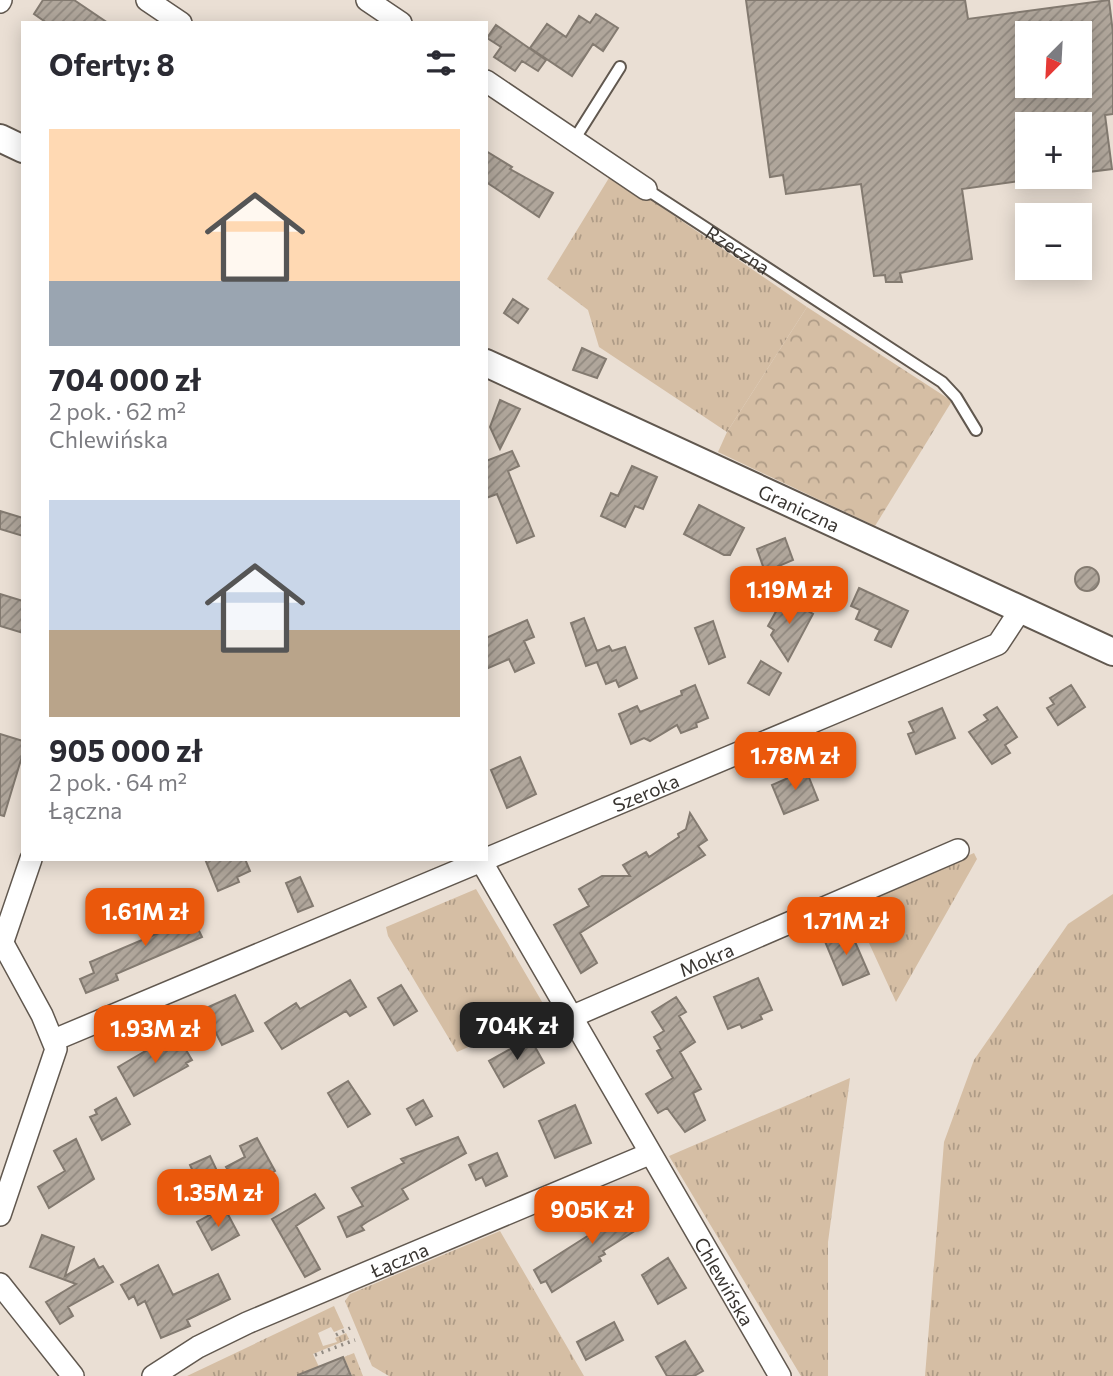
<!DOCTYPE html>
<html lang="pl">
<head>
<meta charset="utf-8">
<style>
  :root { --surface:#fff; --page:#f2f2f3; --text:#2b2b33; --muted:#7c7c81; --accent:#ea580c }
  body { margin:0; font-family:Commissioner,sans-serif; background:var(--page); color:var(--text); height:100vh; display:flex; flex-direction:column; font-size:26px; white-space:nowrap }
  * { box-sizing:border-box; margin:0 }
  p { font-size:23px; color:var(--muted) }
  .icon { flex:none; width:38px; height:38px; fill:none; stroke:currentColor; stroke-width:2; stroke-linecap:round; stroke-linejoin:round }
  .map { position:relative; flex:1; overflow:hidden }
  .sheet { position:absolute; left:21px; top:21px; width:467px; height:840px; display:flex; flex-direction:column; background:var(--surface); border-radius:0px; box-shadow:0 4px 18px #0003 }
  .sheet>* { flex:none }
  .needle { width:46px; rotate:204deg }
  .buttons { position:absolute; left:1015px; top:21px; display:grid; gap:14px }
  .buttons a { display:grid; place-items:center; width:77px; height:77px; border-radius:0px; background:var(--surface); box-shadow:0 4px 18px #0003; font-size:35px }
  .price { position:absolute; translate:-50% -60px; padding:0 16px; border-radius:14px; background:var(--accent); color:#fff; font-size:23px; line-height:46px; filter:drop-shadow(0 2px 4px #0008) }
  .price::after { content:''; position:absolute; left:50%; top:42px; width:21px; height:16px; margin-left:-10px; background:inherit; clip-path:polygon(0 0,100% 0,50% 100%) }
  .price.active { background:#222; color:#fff }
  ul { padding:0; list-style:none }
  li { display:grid; align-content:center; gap:14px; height:371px; padding:0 28px }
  li span { display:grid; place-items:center; height:217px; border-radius:0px; color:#555 }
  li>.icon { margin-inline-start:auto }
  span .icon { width:126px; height:126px; fill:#fffc; stroke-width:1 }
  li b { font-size:30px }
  h2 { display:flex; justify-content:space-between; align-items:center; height:84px; padding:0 28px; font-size:30px }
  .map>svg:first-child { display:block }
</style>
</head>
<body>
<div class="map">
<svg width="1113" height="1376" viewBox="0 0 1113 1376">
  <defs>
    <pattern id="grass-tufts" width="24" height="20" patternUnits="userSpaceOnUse" patternTransform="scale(1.75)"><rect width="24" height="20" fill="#d5bea4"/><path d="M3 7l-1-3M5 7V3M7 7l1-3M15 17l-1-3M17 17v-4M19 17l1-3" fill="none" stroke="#ae9b86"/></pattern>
    <pattern id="forest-crowns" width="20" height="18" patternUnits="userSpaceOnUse" patternTransform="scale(1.75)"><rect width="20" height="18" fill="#d5bea4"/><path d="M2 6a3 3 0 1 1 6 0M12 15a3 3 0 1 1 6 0" fill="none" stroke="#ae9b86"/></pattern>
    <pattern id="garden-dots" width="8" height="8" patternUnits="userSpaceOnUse" patternTransform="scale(1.75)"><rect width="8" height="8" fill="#d5bea4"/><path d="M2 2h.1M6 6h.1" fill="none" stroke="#ae9b86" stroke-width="1.8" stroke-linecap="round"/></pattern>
    <pattern id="building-hatch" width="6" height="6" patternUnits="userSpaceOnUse" patternTransform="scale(1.75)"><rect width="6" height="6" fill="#b0a69b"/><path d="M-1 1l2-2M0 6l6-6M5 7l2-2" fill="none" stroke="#90887f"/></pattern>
  </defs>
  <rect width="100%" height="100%" fill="#eadfd4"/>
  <path fill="url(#grass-tufts)" d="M612 173 807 307 727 432 599 347 588 310 547 279Z
    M974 853 977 859 896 1002 852 906Z
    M476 889 548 1012 457 1052 388 936 386 927Z
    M1113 894V1376H925L944 1142 974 1060 1068 924Z
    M850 1078 828 1242V1376H801L669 1156Z
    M500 1231 584 1376H389L372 1366 345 1301 350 1294Z
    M334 1306 344 1328 334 1332 331 1327 318 1333 323 1346 337 1342 335 1338 346 1333 349 1339 313 1354 319 1367 297 1376H187Z"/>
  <path fill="url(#forest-crowns)" d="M807 307 952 401 875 526 718 452 727 432Z"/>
  <path fill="url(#garden-dots)" d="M354 1353 363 1376H352L344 1357Z"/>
  <path fill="url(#building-hatch)" stroke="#837a70" stroke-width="2" fill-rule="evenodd" d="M43 0H74L108 23H47L34 14Z
    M746 0H965L968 19 1109 0 1113 33V114L1105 115 1112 169 1080 173V124H1027V180L962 189 972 259 900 273 902 282H886L885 275 874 276 861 184 786 194 783 175 770 177ZM1027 33H1080V86H1027Z
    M596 14 618 28 603 51 593 44 572 76 530 48 547 24 566 37 579 16 590 23Z
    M496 25 546 60 538 71 522 61 515 71 494 57 501 47 487 38Z
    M486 151 512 167 510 169 553 193 539 217 486 182Z
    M513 299 528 309 518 323 504 313Z
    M582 348 606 359 597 378 573 370Z
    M500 400 520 409 500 449 490 427Z
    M512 451 519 466 508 471 534 536 517 543 497 494 486 498V461Z
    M632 466 657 477 643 509 635 506 625 527 601 516 611 493 618 496Z
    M699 505 744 528 730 555H724L684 534Z
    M0 511 23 518V536L0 529Z
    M785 538 793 560 765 572 757 549Z
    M1075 579a12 12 0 1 1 24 0a12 12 0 1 1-24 0Z
    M859 588 908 611 891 647 875 640 880 630 856 619 860 610 851 606Z
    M0 594 23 601V633L0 626Z
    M784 597 813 614 788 661 771 635 774 630 768 626Z
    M584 618 597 651 609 646 612 651 625 647 637 678 619 687 616 680 606 684 597 662 586 666 571 623Z
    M527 620 534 637 524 641 534 663 515 672 509 659 486 669V638Z
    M713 621 725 657 709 664 695 628Z
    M761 661 781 673 769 695 748 683Z
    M695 685 708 718 696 723 697 727 681 733 677 725 650 741 644 738 631 744 619 714 637 706 640 712 682 695 681 691Z
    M1071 685 1085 707 1058 725 1047 708 1054 704 1050 698Z
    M997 707 1017 737 1005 745 1010 753 992 764 969 732 988 720 984 715Z
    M942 708 955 738 916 754 908 734 914 732 909 722Z
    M0 734 23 741V753L4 816 0 815Z
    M520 757 536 794 507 808 491 770Z
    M806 770 818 800 784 814 772 785Z
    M690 813 707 840 698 846 705 855 580 933 597 963 581 973 554 925 589 906 579 889 602 876H630L623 865 646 852 649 857 679 837 678 834 686 829Z
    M205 859H245L250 871 237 877 239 882 218 891Z
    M300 877 313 906 298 912 286 883Z
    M177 902 181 909 187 906 202 937 116 974 118 980 86 993 80 979 94 973 90 962 168 929 159 911Z
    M849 928 869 974 843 985 824 939Z
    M758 978 772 1010 760 1015 762 1019 742 1028 740 1024 728 1029 714 997Z
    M350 980 366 1007 350 1016 346 1011 282 1049 265 1023 296 1003 300 1009Z
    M401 985 417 1011 394 1025 378 998Z
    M235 995 253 1031 222 1045 204 1009Z
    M676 997 686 1012 679 1016 695 1042 680 1052 701 1089 693 1093 705 1120 685 1132 667 1108 658 1113 646 1094 673 1078 657 1051 661 1049 654 1037 664 1031 652 1012Z
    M176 1033 192 1060 186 1063 188 1066 134 1096 118 1067Z
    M530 1038 544 1063 504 1087 489 1061Z
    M348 1081 370 1114 348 1127 328 1093Z
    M116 1098 130 1124 102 1140 90 1117 97 1114 95 1110Z
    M423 1100 432 1116 416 1125 407 1109Z
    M575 1105 591 1143 555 1158 539 1121Z
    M458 1137 466 1153 402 1189 408 1199 367 1222 361 1226 364 1230 347 1237 338 1217 363 1206 352 1188 404 1163 401 1159Z
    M257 1138 275 1171 265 1177 277 1198 261 1207 257 1198 247 1203 226 1167 245 1157 240 1146Z
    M76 1139 94 1179 49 1208 38 1187 65 1171 54 1151Z
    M497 1153 507 1176 486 1186 482 1177 476 1180 469 1165Z
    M210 1156 218 1173 198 1182 190 1165Z
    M315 1194 324 1208 296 1226 320 1269 305 1277 272 1219Z
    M635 1198 646 1217 637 1222 641 1227 603 1251 605 1254 599 1257 601 1261 552 1292 546 1281 541 1283 534 1270 608 1223 603 1216 612 1211 611 1208Z
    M224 1207 239 1235 212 1250 197 1222Z
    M42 1235 74 1247 65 1276 94 1259 99 1268 103 1266 113 1282 68 1307 73 1316 60 1324 46 1302 76 1284 30 1267Z
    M668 1258 686 1288 658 1304 642 1275Z
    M158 1265 173 1295 218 1274 230 1299 187 1320 190 1326 161 1338 145 1301 138 1305 134 1296 129 1299 121 1285Z
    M614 1322 623 1340 586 1360 577 1342Z
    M685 1341 703 1371 694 1376H667L656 1357Z
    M343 1357 351 1376H298V1375Z"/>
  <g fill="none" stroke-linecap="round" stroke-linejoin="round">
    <defs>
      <g id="service">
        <path d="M574 140 620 67"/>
        <path id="s1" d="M646 189 942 382 956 397 976 430"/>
      </g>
      <g id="minor">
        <path d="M147 0 181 23"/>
        <path d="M367 0 401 23"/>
        <path d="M0 2 1 0"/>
        <path d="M486 81 646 189"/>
        <path id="s2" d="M480 859 780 1376"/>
        <path id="s3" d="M486 859 998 644 1021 609"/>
        <path d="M0 938 42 1015 56 1049 0 1215"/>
        <path d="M3 941 31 859"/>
        <path id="s4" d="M571 1017 958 850"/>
        <path d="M54 1040 486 859"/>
        <path d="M0 1284 73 1376"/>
        <path id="s5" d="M153 1376 198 1347 247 1323 649 1154"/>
      </g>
      <g id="tertiary">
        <path d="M0 138 23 149"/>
        <path id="s6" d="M486 363 1113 652"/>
      </g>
    </defs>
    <use href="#service" stroke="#61584f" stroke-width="14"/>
    <use href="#minor" stroke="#61584f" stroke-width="24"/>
    <use href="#tertiary" stroke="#61584f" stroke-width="30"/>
    <path stroke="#928b83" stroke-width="3.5" stroke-dasharray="2 5" stroke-linecap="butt" d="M336 1335 350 1328
      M315 1355 355 1340"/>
    <use href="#service" stroke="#fff" stroke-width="10"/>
    <use href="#minor" stroke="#fff" stroke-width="21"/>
    <use href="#tertiary" stroke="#fff" stroke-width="26"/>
  </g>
  <g text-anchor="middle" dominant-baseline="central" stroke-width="6" stroke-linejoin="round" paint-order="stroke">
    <g font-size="19" fill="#383430" stroke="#eadfd4">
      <text stroke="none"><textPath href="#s1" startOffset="110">Rzeczna</textPath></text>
      <text stroke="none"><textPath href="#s6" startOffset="345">Graniczna</textPath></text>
      <text stroke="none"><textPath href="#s3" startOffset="173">Szeroka</textPath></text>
      <text stroke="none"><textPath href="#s4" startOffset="147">Mokra</textPath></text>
      <text stroke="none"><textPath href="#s5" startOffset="273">Łączna</textPath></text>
      <text stroke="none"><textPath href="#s2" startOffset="488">Chlewińska</textPath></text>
    </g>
  </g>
</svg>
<div class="buttons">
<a><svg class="needle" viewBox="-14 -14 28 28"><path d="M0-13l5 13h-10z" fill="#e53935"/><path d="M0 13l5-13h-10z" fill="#7c7c81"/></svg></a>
<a>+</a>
<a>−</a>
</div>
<b class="price" style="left:789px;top:626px">1.19M zł</b>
<b class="price" style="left:795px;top:792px">1.78M zł</b>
<b class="price" style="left:145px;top:948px">1.61M zł</b>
<b class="price" style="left:846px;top:957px">1.71M zł</b>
<b class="price active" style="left:517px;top:1062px">704K zł</b>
<b class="price" style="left:155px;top:1065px">1.93M zł</b>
<b class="price" style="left:218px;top:1229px">1.35M zł</b>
<b class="price" style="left:592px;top:1246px">905K zł</b>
<section class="sheet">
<h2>Oferty: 8<svg class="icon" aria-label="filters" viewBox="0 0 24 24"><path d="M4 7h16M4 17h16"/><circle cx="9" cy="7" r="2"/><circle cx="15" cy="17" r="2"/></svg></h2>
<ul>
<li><span style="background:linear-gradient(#ffd9b3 70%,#9aa5b1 0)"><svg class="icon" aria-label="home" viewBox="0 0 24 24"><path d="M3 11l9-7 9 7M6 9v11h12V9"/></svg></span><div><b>704 000 zł</b><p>2 pok. · 62 m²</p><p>Chlewińska</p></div></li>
<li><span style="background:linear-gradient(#c9d6e8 60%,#b9a48a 0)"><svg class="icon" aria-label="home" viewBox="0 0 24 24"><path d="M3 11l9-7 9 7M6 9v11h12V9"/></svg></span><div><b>905 000 zł</b><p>2 pok. · 64 m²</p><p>Łączna</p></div></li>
</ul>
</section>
</div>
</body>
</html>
